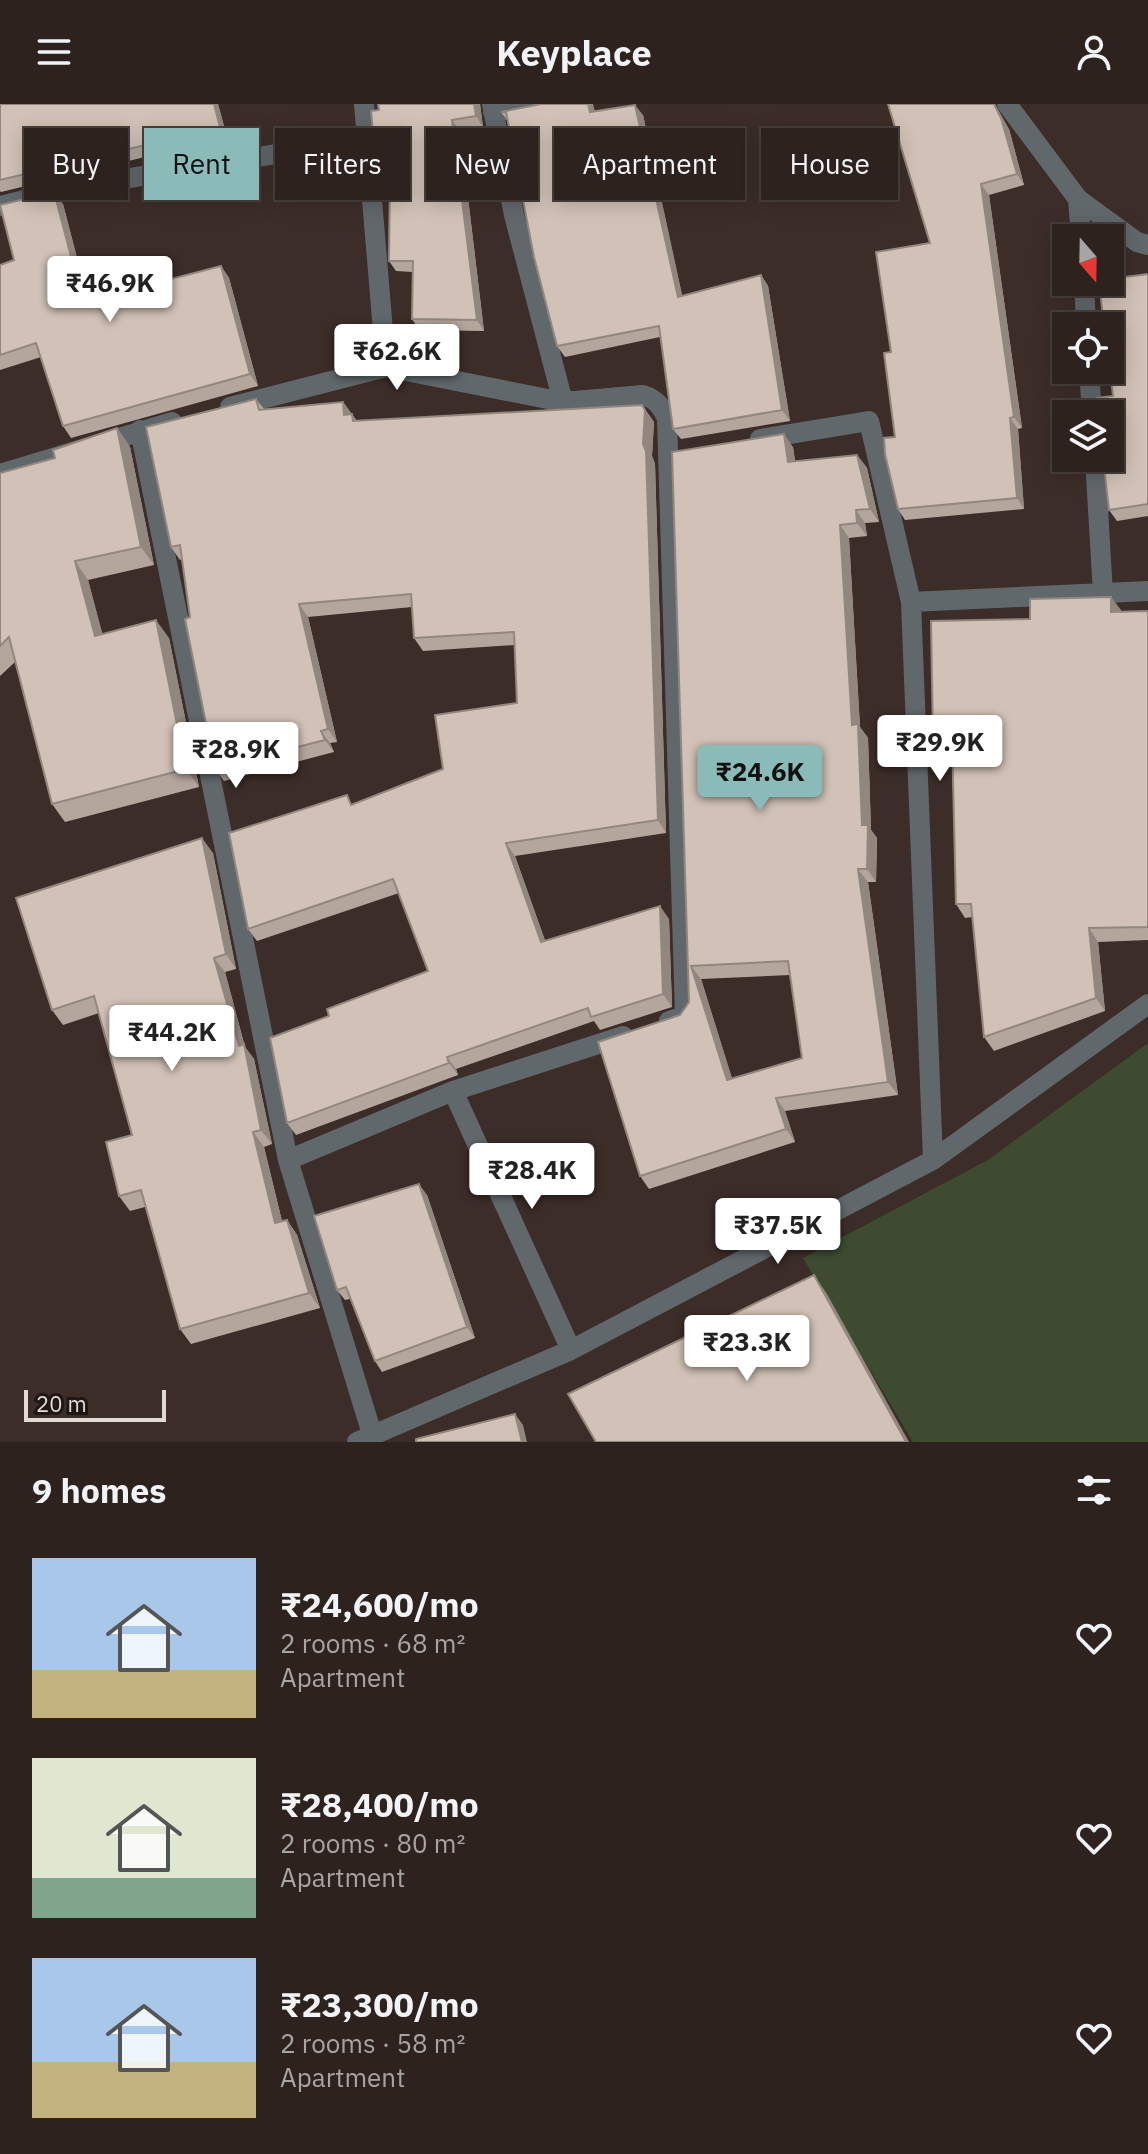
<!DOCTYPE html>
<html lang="en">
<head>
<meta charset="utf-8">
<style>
  :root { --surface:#2d221e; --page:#352a27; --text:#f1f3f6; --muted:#a7a4a4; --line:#483f3c; --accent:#8bbbb9 }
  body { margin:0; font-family:"IBM Plex Sans",sans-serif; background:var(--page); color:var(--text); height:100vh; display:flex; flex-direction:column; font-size:30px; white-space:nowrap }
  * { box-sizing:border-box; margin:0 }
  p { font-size:26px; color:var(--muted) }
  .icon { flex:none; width:44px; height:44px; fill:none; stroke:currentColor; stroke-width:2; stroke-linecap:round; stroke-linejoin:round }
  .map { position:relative; height:1338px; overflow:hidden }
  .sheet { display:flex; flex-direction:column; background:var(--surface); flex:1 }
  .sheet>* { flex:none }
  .banner { position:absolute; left:24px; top:24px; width:1100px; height:72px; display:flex; gap:16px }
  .needle { width:52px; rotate:160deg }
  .tools { position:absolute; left:1052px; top:120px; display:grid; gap:16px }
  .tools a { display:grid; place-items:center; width:72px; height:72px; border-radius:0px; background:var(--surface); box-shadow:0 4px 20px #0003,0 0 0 2px var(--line); font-size:40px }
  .scale { position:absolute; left:24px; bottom:20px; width:142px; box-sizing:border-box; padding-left:8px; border:4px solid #e3d9d5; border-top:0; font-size:22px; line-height:28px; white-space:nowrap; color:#e3d9d5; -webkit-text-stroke:6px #1e1715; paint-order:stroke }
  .price { position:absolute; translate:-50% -68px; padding:0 18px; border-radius:8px; background:#fff; color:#222; font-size:26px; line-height:52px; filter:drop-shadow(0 2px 4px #0008) }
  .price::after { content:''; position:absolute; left:50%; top:48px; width:24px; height:18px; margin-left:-12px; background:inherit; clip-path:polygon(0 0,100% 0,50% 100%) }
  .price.selected { background:var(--accent); color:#111 }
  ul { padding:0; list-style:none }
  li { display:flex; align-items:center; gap:24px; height:200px; padding:0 32px }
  li span { display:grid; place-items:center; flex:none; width:224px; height:160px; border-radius:0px; color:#555 }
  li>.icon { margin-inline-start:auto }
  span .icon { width:96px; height:96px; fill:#fffc; stroke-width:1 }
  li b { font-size:34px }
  h2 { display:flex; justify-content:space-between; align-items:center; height:96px; padding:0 32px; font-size:34px }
  .pill { padding:0 28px; border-radius:0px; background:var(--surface); box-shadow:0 4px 20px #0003,0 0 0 2px var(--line); font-size:28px; line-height:72px }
  .pill.selected { background:var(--accent); color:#111 }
  header { display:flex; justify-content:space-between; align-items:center; height:104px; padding:0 32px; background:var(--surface); font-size:36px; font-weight:700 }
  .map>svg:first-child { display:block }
</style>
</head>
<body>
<header><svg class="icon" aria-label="menu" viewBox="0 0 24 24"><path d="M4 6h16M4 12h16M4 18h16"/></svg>Keyplace<svg class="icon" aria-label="person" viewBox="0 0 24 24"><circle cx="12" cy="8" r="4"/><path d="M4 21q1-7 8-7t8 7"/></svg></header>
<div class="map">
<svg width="1148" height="1338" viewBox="0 0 1148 1338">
  <rect width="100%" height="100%" fill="#3c2d28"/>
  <path fill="#3d4c30" d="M1148 939V1338H913L803 1154 988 1056Z"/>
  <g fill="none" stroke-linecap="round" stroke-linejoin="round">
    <path stroke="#61686c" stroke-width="20" d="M364 0 386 263
      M492 0 514 111 563 298
      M1007 0 1078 95 1137 138 1148 141
      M493 8 542 0
      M1078 95 1081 134
      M0 102 81 82 367 35
      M1084 178 1086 222
      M1089 266 1092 310
      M230 303 386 263 563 298 643 291C656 295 661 302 667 314L685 912 669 917
      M140 326 288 1056 372 1330
      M760 335 869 317 911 498
      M1095 354 1103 490
      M0 370 172 318
      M453 987 571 1246
      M288 1056 453 987 623 932
      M933 1056 911 498 1148 487
      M357 1338 571 1246 933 1056 1148 900"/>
  </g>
  <path fill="#b4a69d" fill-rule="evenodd" d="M0 0H218L227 33 1 88 0 87Z
    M480 0 483 23 460 27 484 227 419 226 412 215V168L396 167 389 157 390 81 385 82 378 71 379 6Z
    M595 7 643 11 682 192 761 171 768 182 790 317 681 335 673 325 660 233 565 253 557 242 507 16 501 8Z
    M1009 25 1024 81 989 91 1022 324 1018 325 1024 405 905 416 898 405 891 248 930 139Z
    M63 100 88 197 221 162 229 174 258 282 71 334 63 322 41 253 0 266V161L14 156Z
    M1148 170V412L1117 417 1109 406Z
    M256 295 264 305 343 298 357 317 642 301 654 318 652 352 655 360 666 729 515 752 545 837 669 815 672 903 600 926 594 917 456 965 458 971 296 1031 287 1019 329 912 428 867 399 789 257 837 248 825 354 700 443 665 517 599 515 541 423 547 414 534 412 503 308 513 337 638 330 639 334 648 224 677 215 664 190 513 182 455 180 456 171 443Z
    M117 324 130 343 154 461 88 476 102 530 169 534 199 683 65 718 52 700 15 558 0 572V369L55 354Z
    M793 343 795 357 857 351 867 364 879 418 865 419 867 432 849 434 860 623 868 634 871 726 877 734 876 778H868L898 991 785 1007 795 1038 649 1085 640 1072 689 898 672 348ZM790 871 802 954 732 975 701 875Z
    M1121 506V508L1148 507V836L1098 838 1105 907 994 947 984 933 972 813 965 814 956 800 952 648H942L933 635 1030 515Z
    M213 749 236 865 225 868 245 943 254 955 272 1040 264 1043 282 1117 287 1116 297 1131 320 1204 191 1240 180 1225 145 1103 130 1107 119 1092 132 1031 99 909 63 921 52 906Z
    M427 1091 475 1234 382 1268 375 1257 350 1195 345 1196 337 1186Z"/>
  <path fill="#92877f" d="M214 0H218L227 33 220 23Z
    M474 0H480L483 23 476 12Z
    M588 0H593L598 19 590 8Z
    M994 0H995L1009 25 1024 81 1017 70Z
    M635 1 643 11 685 204 678 193Z
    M452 16 460 27 484 227 477 216Z
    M981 80 989 91 1022 324 1014 313Z
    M54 88 63 100 92 210 83 198Z
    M221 162 229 174 258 282 250 270Z
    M761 171 768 182 790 317 782 306Z
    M343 298 361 323 344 311Z
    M645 306 654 318 652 352 655 360 666 729 658 716 643 340Z
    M1010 314 1018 325 1024 405 1017 394Z
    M117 324 130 343 154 461 141 443Z
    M784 330 793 343 797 371 788 358Z
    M857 351 867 364 879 418 870 405Z
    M856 406 865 419 867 432 857 419Z
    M840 421 849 434 860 623 868 634 871 726 877 734 876 778 867 765 852 621Z
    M75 457 88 476 108 550 95 532Z
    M1111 493 1121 506V522L1111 508Z
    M299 500 308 513 337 638 328 625Z
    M156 516 169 534 199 683 186 665Z
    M321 627 330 639 334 648 325 636Z
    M202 734 213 749 236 865 226 850Z
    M506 739 515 752 550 850 541 838Z
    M858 765 868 778 898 991 888 978Z
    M660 802 669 815 672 903 663 890Z
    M1089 824 1098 838 1105 907 1096 894Z
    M214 854 225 868 245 943 254 955 272 1040 261 1026Z
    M691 862 701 875 737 990 727 976Z
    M447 953 456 965 458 971 449 959Z
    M776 994 785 1007 795 1038 786 1025Z
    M253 1028 264 1043 286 1134 275 1119Z
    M419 1080 427 1091 475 1234 467 1223Z
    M287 1116 297 1131 320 1204 309 1189Z
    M814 1171 827 1190 909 1338H906Z
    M515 1310 523 1321 527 1338H522Z"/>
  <path fill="#d1c1b6" stroke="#92877f" stroke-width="2" fill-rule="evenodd" d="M0 0H214L220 23 0 76Z
    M378 0H474L476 12 452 16 477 216 412 215 413 157H389L390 69 378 71 376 61 371 7 379 6Z
    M541 0H588L590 8 635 1 678 193 761 171 782 306 673 325 659 222 557 242 534 153 506 8H501Z
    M888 0H994L1001 14 1017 70 981 80 1014 313 1010 314 1017 394 898 405 885 350 884 334 895 333 884 249 891 248 876 148 930 139Z
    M54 88 83 198 221 162 250 270 63 322 36 239 0 251V161L14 156 0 101Z
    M1148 170V400L1109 406 1103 354H1110V310H1097L1096 304 1097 294 1113 292 1110 266V222H1104L1099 178H1110V175Z
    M256 295 259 306 343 298 344 311 352 310 353 317 642 301 645 306 643 340 646 347 658 716 506 739 541 838 660 802 663 890 591 913 588 904 447 953 449 959 287 1019 270 934 329 912 327 905 428 867 393 775 248 825 229 729 347 691 351 701 443 665 435 611 517 599 514 528 414 534 411 490 299 500 328 625 321 627 325 636 215 664 185 515 190 513 180 441 171 443 146 323Z
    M117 324 141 443 75 457 95 532 156 516 186 665 52 700 9 533 0 542V369L55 354 53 346Z
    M784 330 788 358 857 351 870 405 856 406 857 419 840 421 852 621 858 620 862 721H868L867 765H858L888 978 776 994 786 1025 640 1072 598 938 680 911 689 898 672 348ZM788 857 802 954 727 976 691 862Z
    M1111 493V508L1148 507V823L1089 824 1096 894 984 933 971 800H956L952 634 933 635 931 517 1030 515V495Z
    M202 734 226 850 214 854 239 942 244 940 261 1026 253 1028 275 1119 287 1116 309 1189 180 1225 141 1086 119 1092 106 1038 132 1031 94 892 52 906 16 794Z
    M419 1080 467 1223 375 1257 346 1183 337 1186 314 1112Z
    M814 1171 906 1338H596L568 1290Z
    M515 1310 522 1338H416V1335Z"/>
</svg>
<div class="tools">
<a><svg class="needle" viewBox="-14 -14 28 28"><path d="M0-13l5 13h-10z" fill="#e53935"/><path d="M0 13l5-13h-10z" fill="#a7a4a4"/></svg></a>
<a><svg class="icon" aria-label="locate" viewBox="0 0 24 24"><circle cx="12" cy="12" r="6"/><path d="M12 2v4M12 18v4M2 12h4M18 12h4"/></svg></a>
<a><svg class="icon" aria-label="layers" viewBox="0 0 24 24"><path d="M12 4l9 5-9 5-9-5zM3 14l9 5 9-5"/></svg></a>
</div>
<div class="scale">20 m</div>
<b class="price" style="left:110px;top:220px">₹46.9K</b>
<b class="price" style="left:397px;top:288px">₹62.6K</b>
<b class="price" style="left:940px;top:679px">₹29.9K</b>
<b class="price" style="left:236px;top:686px">₹28.9K</b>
<b class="price selected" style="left:760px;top:709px">₹24.6K</b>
<b class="price" style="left:172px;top:969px">₹44.2K</b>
<b class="price" style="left:532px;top:1107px">₹28.4K</b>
<b class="price" style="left:778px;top:1162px">₹37.5K</b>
<b class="price" style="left:747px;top:1279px">₹23.3K</b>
<div class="banner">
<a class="pill">Buy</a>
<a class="pill selected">Rent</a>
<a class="pill">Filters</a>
<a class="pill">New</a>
<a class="pill">Apartment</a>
<a class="pill">House</a>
</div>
</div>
<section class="sheet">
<h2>9 homes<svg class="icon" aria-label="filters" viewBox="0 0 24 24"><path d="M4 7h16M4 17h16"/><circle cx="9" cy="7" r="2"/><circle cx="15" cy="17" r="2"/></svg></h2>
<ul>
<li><span style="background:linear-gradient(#a9c7e8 70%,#c2b280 0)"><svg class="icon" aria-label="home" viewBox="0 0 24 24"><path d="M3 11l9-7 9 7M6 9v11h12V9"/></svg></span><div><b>₹24,600/mo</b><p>2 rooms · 68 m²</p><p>Apartment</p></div><svg class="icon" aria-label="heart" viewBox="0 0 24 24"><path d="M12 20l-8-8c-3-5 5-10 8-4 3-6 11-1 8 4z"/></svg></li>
<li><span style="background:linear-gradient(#dfe7d0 75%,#7fa58c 0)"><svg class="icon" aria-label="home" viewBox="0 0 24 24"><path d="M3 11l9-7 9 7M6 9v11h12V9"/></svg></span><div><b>₹28,400/mo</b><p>2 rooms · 80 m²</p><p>Apartment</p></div><svg class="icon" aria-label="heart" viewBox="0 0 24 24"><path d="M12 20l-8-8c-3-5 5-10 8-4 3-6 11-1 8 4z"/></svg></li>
<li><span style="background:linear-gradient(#a9c7e8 65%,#c2b280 0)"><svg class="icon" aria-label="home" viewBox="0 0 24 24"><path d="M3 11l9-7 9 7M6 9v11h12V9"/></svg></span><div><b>₹23,300/mo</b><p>2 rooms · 58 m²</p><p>Apartment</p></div><svg class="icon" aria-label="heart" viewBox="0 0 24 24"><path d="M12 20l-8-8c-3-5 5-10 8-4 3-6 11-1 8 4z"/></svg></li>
</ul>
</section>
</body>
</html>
